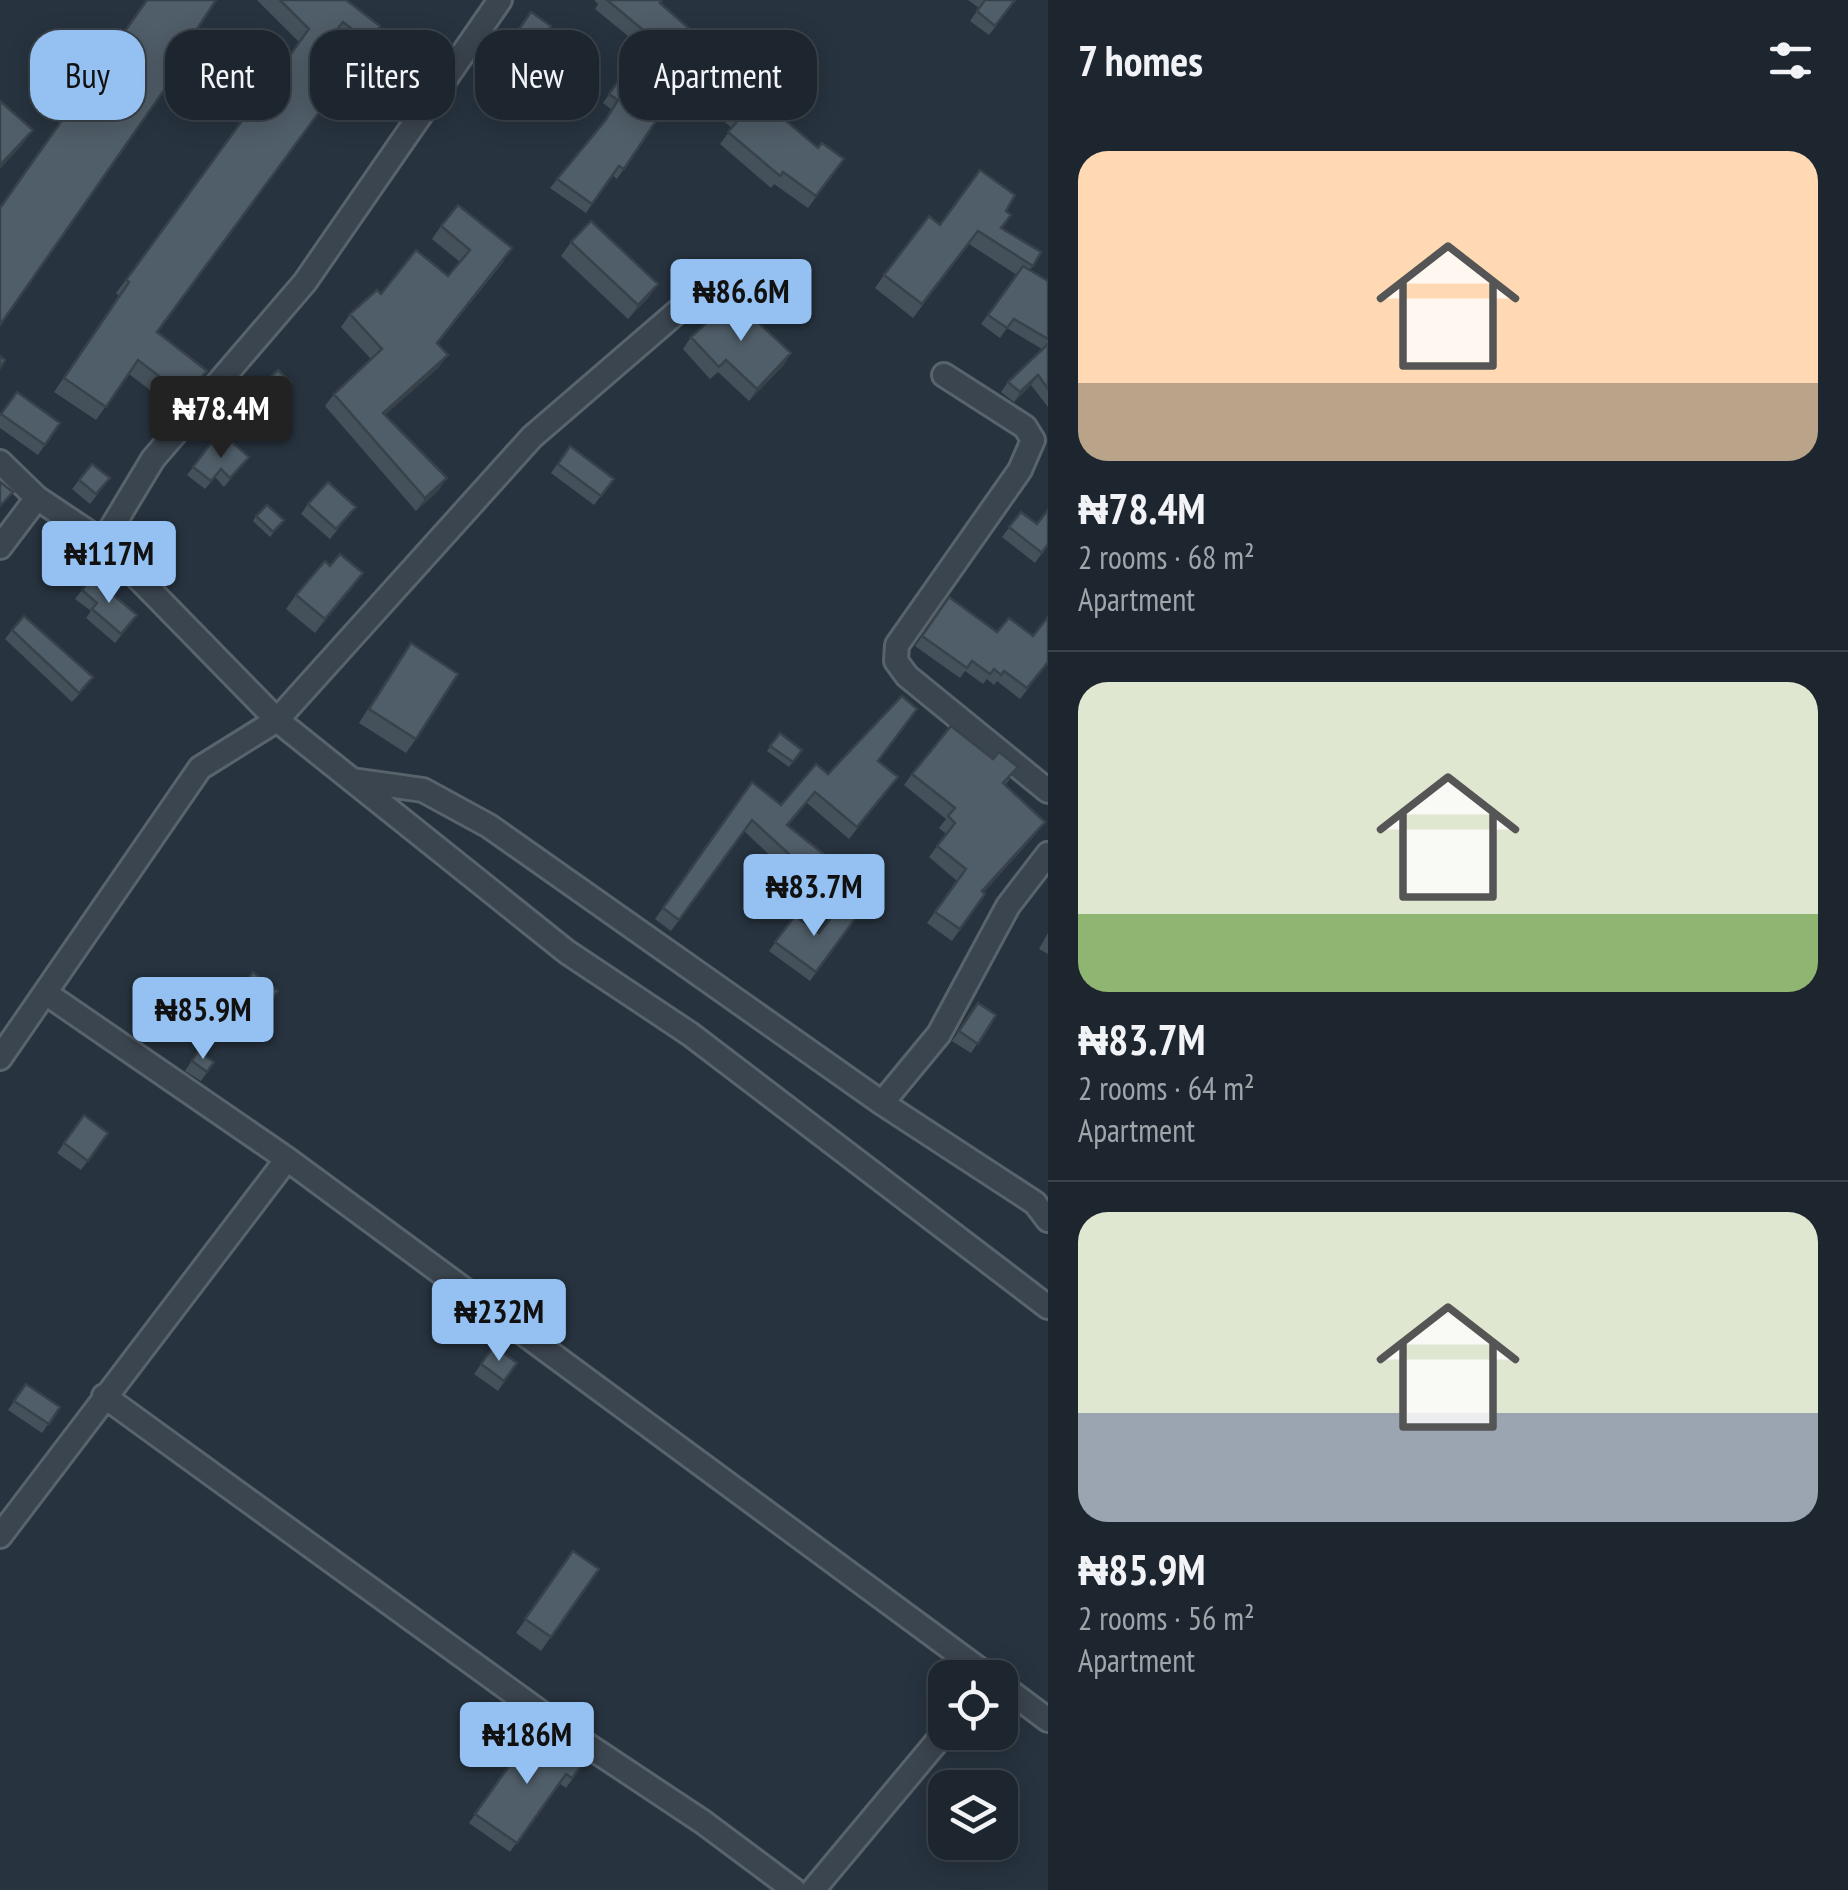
<!DOCTYPE html>
<html lang="en">
<head>
<meta charset="utf-8">
<style>
  :root { --surface:#1d262f; --page:#252e37; --text:#f1f3f6; --muted:#a0a5aa; --line:#3b434b; --accent:#94c1f2 }
  body { margin:0; font-family:"PT Sans Narrow",sans-serif; background:var(--page); color:var(--text); height:100vh; display:flex; flex-direction:column; font-size:38px; white-space:nowrap }
  * { box-sizing:border-box; margin:0 }
  p { font-size:32px; color:var(--muted) }
  .icon { flex:none; width:55px; height:55px; fill:none; stroke:currentColor; stroke-width:2; stroke-linecap:round; stroke-linejoin:round }
  .map { position:relative; flex:1; overflow:hidden }
  .side { display:flex; flex-direction:column; background:var(--surface); width:800px }
  .side>* { flex:none }
  .top-card { position:absolute; left:30px; top:30px; width:868px; height:90px; display:flex; gap:20px }
  .fabs { position:absolute; left:928px; top:1660px; display:grid; gap:20px }
  .fabs a { display:grid; place-items:center; width:90px; height:90px; border-radius:20px; background:var(--surface); box-shadow:0 5px 25px #0003,0 0 0 2px var(--line); font-size:50px }
  .price { position:absolute; translate:-50% -85px; padding:0 22px; border-radius:10px; background:var(--accent); color:#111; font-size:32px; line-height:65px; filter:drop-shadow(0 2px 5px #0008) }
  .price::after { content:''; position:absolute; left:50%; top:60px; width:30px; height:22px; margin-left:-15px; background:inherit; clip-path:polygon(0 0,100% 0,50% 100%) }
  .price.selected { background:#222; color:#fff }
  ul { padding:0; list-style:none }
  li { display:grid; align-content:center; gap:20px; height:530px; padding:0 30px }
  li+li { border-top:2px solid var(--line) }
  li span { display:grid; place-items:center; height:310px; border-radius:30px; color:#555 }
  li>.icon { margin-inline-start:auto }
  span .icon { width:180px; height:180px; fill:#fffc; stroke-width:1 }
  li b { font-size:42px }
  h2 { display:flex; justify-content:space-between; align-items:center; height:120px; padding:0 30px; font-size:42px }
  .chip { padding:0 35px; border-radius:30px; background:var(--surface); box-shadow:0 5px 25px #0003,0 0 0 2px var(--line); font-size:35px; line-height:90px }
  .chip.selected { background:var(--accent); color:#111 }
  main { display:flex; flex:1; min-height:0 }
  .map>svg:first-child { display:block }
</style>
</head>
<body>
<main>
<div class="map">
<svg width="1048" height="1890" viewBox="0 0 1048 1890">
  <rect width="100%" height="100%" fill="#27333f"/>
  <g fill="none" stroke-linecap="round" stroke-linejoin="round">
    <defs>
      <path id="street" d="M677 312 532 437 277 720 567 952 690 1034 1048 1307
        M944 375 1025 427 1033 440 1020 470 897 645 896 661 907 676 1048 791
        M0 462 37 498 103 542 277 720 200 768 0 1058
        M103 542 153 459 305 282 500 0
        M0 547 37 498
        M352 780 423 790 489 826 882 1103 1035 1203 1048 1220
        M47 994 287 1159 991 1678
        M882 1103 939 1034 1008 906 1048 854
        M104 1396 566 1731 703 1822 794 1890
        M0 1536 287 1159
        M1000 1684 1048 1720
        M813 1890 945 1732"/>
    </defs>
    <use href="#street" stroke="#59636c" stroke-width="28"/>
    <use href="#street" stroke="#3b454f" stroke-width="22"/>
  </g>
  <path fill="#45515a" d="M257 0H346L380 26 359 55 334 36 324 48 157 332 207 371 197 384 176 410 129 374 96 420 54 392 119 296 116 293 126 280 299 42Z
    M594 0H663L660 4 760 99 818 148 844 159 808 208 774 184 771 188 720 144 732 128 680 86 677 90 634 53 639 45 595 9 598 4Z
    M968 0H1016L989 35 970 21 979 8Z
    M531 12 551 26 531 56 511 42Z
    M626 70 670 100 617 179 612 175 586 213 550 188 602 124 611 109 603 103Z
    M1006 211 1001 228 1041 252 1030 270 1048 281V407L1031 385 1014 402 1001 392 1008 382 1042 349 1007 328 1000 338 981 324 1017 275 969 244 913 318 875 288 884 275 940 225Z
    M441 226 504 261 438 343 439 367 385 415 447 478 438 491 416 511 325 406 334 394 371 359 341 327 350 314 381 294 448 276 460 262 432 239Z
    M571 242 658 284 648 298 628 319 561 256Z
    M691 337 791 353 783 366 749 401 718 372 710 379 683 349Z
    M266 381 291 382 276 399 263 386Z
    M17 392 60 423 38 455 0 428V416Z
    M212 442 224 451 249 457 224 487 215 477 205 489 187 475Z
    M570 446 614 479 594 505 551 473Z
    M110 478 90 504 72 489 79 480Z
    M308 504 356 507 330 539 301 514Z
    M1021 512 1037 524 1048 545 1035 563 1002 537Z
    M256 516 284 520 270 537 253 521Z
    M92 577 131 624 115 643 86 618 91 611 75 599Z
    M353 587 315 633 286 609 296 595Z
    M949 597 997 632 1048 663 1020 699 997 681 994 685 987 679 983 684 965 671 960 678 915 646Z
    M12 630 86 687 72 702 5 639Z
    M401 657 416 739 406 753 359 723Z
    M780 733 802 750 789 767 767 751Z
    M878 761 898 777 849 839 807 803 788 826 823 872 808 891 744 831 671 931 655 919 752 782 781 805 828 774Z
    M912 774 1010 779 1005 785 1045 822 1036 834 984 892 985 894 952 941 927 923 957 881 929 857 946 834 939 828 946 819 904 785Z
    M795 916 819 933 855 919 810 981 769 951Z
    M1048 933V954L1039 949Z
    M253 972 278 991 261 1014 236 995Z
    M978 1003 996 1015 971 1053 952 1041Z
    M198 1051 214 1062 201 1081 185 1071Z
    M84 1115 108 1133 81 1170 57 1153Z
    M494 1346 517 1363 498 1391 474 1374Z
    M26 1384 60 1407 42 1433 8 1410Z
    M573 1551 599 1569 541 1651 516 1633Z
    M534 1731 582 1765 566 1788 559 1783 510 1852 469 1823Z"/>
  <path fill="#38424a" d="M33 130 22 145 0 169V165Z
    M658 284 648 298 628 319 638 305Z
    M791 353 783 366 749 401 757 389Z
    M448 355 439 367 374 425 383 413Z
    M207 371 197 384 176 410 185 396Z
    M1038 375 1031 385 1014 402 1020 392Z
    M447 478 438 491 416 511 425 498Z
    M363 573 353 587 315 633 325 619Z
    M1045 822 1036 834 974 903 982 891Z"/>
  <path fill="#505e69" stroke="#38424a" stroke-width="2.5" d="M147 0H216L184 49 190 53 0 325V208Z
    M280 0H346L380 26 369 42 343 22 323 47 351 69 157 332 207 371 185 396 138 360 106 407 64 378 129 282 126 280 309 29Z
    M607 0H662L660 3 710 47 719 36 773 80 759 98 818 148 822 143 844 159 816 196 783 172 780 176 728 132 742 116 689 74 686 78 642 41 648 34Z
    M985 0H1015L995 26 977 11Z
    M531 12 551 26 538 46 517 32Z
    M626 70 670 100 624 169 619 166 592 204 557 179 605 121 618 100 609 94Z
    M0 101 33 130 0 165Z
    M980 170 1015 195 1006 211 1011 215 1001 228 1041 252 1033 266 978 231 922 304 884 275 929 216 940 225Z
    M458 205 512 248 437 343 448 355 383 413 447 478 425 498 334 394 382 349 350 314 377 290 381 294 416 250 448 276 470 250 441 226Z
    M591 221 658 284 638 305 571 242Z
    M1023 266 1048 281V339L1014 319 1007 328 988 315Z
    M733 299 791 353 757 389 726 360 719 367 691 337Z
    M1048 344V389L1038 375 1020 392 1008 382Z
    M0 356 5 360 0 368Z
    M278 370 291 382 279 394 266 381Z
    M17 392 60 423 45 445 1 414Z
    M212 442 224 451 232 442 249 457 230 478 221 469 211 481 193 467Z
    M570 446 614 479 601 496 558 464Z
    M92 464 110 478 96 494 79 480Z
    M0 482 13 492 0 506Z
    M328 482 356 507 336 529 308 504Z
    M267 505 284 520 273 532 256 516Z
    M1048 510V544L1042 553 1009 527 1021 512 1037 524Z
    M340 554 363 573 325 619 296 595 325 561 330 566Z
    M92 577 137 615 121 634 92 609 97 603 82 590Z
    M949 597 997 632 1009 618 1033 636 1048 617V662L1027 688 1004 671 1001 675 994 669 990 674 972 661 967 668 922 636Z
    M24 616 93 677 79 693 12 630Z
    M411 643 458 674 416 739 369 709Z
    M902 696 917 709 878 761 898 777 857 827 815 792 787 825 831 860 816 879 752 820 679 920 663 908 752 782 781 805 816 764 828 774Z
    M951 726 993 759 999 752 1018 767 1003 783 1045 822 982 891 985 894 960 929 935 912 966 869 937 846 955 823 948 816 955 808 912 774Z
    M780 733 802 750 793 762 770 746Z
    M840 907 855 919 816 972 775 942 795 916 819 933Z
    M253 972 278 991 268 1005 243 986Z
    M978 1003 996 1015 978 1044 959 1031Z
    M198 1051 214 1062 207 1072 192 1061Z
    M84 1115 108 1133 88 1161 64 1143Z
    M494 1346 517 1363 504 1381 481 1364Z
    M26 1384 60 1407 49 1424 14 1401Z
    M573 1551 599 1569 551 1637 525 1619Z
    M534 1731 582 1765 572 1778 566 1774 517 1843 475 1814Z"/>
</svg>
<div class="fabs">
<a><svg class="icon" aria-label="locate" viewBox="0 0 24 24"><circle cx="12" cy="12" r="6"/><path d="M12 2v4M12 18v4M2 12h4M18 12h4"/></svg></a>
<a><svg class="icon" aria-label="layers" viewBox="0 0 24 24"><path d="M12 4l9 5-9 5-9-5zM3 14l9 5 9-5"/></svg></a>
</div>
<b class="price" style="left:741px;top:344px">₦86.6M</b>
<b class="price selected" style="left:221px;top:461px">₦78.4M</b>
<b class="price" style="left:109px;top:606px">₦117M</b>
<b class="price" style="left:814px;top:939px">₦83.7M</b>
<b class="price" style="left:203px;top:1062px">₦85.9M</b>
<b class="price" style="left:499px;top:1364px">₦232M</b>
<b class="price" style="left:527px;top:1787px">₦186M</b>
<div class="top-card">
<a class="chip selected">Buy</a>
<a class="chip">Rent</a>
<a class="chip">Filters</a>
<a class="chip">New</a>
<a class="chip">Apartment</a>
</div>
</div>
<section class="side">
<h2>7 homes<svg class="icon" aria-label="filters" viewBox="0 0 24 24"><path d="M4 7h16M4 17h16"/><circle cx="9" cy="7" r="2"/><circle cx="15" cy="17" r="2"/></svg></h2>
<ul>
<li><span style="background:linear-gradient(#ffd9b3 75%,#b9a48a 0)"><svg class="icon" aria-label="home" viewBox="0 0 24 24"><path d="M3 11l9-7 9 7M6 9v11h12V9"/></svg></span><div><b>₦78.4M</b><p>2 rooms · 68 m²</p><p>Apartment</p></div></li>
<li><span style="background:linear-gradient(#dfe7d0 75%,#8fb573 0)"><svg class="icon" aria-label="home" viewBox="0 0 24 24"><path d="M3 11l9-7 9 7M6 9v11h12V9"/></svg></span><div><b>₦83.7M</b><p>2 rooms · 64 m²</p><p>Apartment</p></div></li>
<li><span style="background:linear-gradient(#dfe7d0 65%,#9aa5b1 0)"><svg class="icon" aria-label="home" viewBox="0 0 24 24"><path d="M3 11l9-7 9 7M6 9v11h12V9"/></svg></span><div><b>₦85.9M</b><p>2 rooms · 56 m²</p><p>Apartment</p></div></li>
</ul>
</section>
</main>
</body>
</html>
